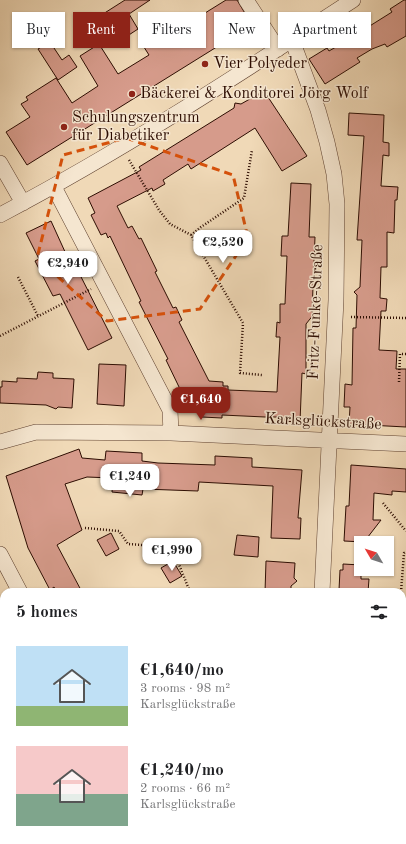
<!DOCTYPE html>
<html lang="en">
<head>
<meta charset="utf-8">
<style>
  :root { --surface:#fff; --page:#f2f2f2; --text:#202124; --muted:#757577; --accent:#8f2418 }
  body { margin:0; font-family:"Old Standard TT",serif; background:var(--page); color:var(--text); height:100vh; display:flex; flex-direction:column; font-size:15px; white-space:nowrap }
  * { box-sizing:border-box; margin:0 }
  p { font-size:13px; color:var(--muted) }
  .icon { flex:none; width:22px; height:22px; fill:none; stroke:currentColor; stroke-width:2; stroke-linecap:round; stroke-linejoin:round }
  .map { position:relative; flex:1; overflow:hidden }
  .drawer { position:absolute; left:0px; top:588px; width:406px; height:256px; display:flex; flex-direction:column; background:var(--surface); border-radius:12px 12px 0 0; box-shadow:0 1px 3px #0004 }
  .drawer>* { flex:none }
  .hud { position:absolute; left:12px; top:12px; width:382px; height:36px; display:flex; gap:8px }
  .needle { width:26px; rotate:309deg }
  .fabs { position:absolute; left:354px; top:536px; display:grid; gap:8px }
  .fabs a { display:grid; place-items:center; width:40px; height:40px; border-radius:0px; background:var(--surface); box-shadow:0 1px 3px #0004; font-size:20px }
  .price { position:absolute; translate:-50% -34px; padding:0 9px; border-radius:8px; background:#fff; color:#222; font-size:13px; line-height:26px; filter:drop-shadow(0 1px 2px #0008) }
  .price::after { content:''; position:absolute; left:50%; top:24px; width:12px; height:9px; margin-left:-6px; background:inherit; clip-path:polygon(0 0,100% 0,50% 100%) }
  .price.current { background:var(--accent); color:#fff }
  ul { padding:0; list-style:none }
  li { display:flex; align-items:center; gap:12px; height:100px; padding:0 16px }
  li span { display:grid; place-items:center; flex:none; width:112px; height:80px; border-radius:0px; color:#555 }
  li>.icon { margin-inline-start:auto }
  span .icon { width:48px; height:48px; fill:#fffc; stroke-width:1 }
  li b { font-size:17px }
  h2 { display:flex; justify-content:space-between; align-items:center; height:48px; padding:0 16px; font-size:17px }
  .chip { padding:0 14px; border-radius:0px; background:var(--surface); box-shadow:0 1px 3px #0004; font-size:14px; line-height:36px }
  .chip.current { background:var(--accent); color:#fff }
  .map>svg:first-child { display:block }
</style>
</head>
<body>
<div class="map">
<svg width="406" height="844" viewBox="0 0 406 844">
  <rect width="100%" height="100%" fill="#f0d9b7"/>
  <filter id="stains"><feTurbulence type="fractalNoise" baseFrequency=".005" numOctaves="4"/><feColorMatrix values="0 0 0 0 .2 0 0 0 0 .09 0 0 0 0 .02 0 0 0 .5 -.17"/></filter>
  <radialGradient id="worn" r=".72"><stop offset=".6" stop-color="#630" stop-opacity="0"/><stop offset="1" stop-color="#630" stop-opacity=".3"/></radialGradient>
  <path fill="#d69b8b" stroke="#2d0d02" d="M125 0H150L129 14 138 29 115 44 107 32 112 29 103 14Z
    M226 0H237L252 25 27 165 6 132 30 117 21 104 28 100 26 97 56 78 72 103 98 86 80 56 99 44 118 74 149 55 142 44 175 24 177 27 195 16 197 18Z
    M404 0H406V36L387 47 385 44 372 49 357 58 360 62 325 84 309 59 327 48 329 51 341 44 392 12 390 9Z
    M50 42 62 60 69 55 77 67 58 80 38 49Z
    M264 91 307 156 282 171 255 128 191 169 188 164 163 180 165 184 153 191 152 188 117 206 128 228 132 226 139 239 141 238 157 271 155 272 173 308 176 307 182 320 179 322 209 381 223 382V386H228V390L277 392 280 337H276L277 322 280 323V304H285L287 256H281L282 236H288L291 183 311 184 309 237H315L312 312 314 314 306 324V374L302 373 300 422 279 421V417H265L222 415V418L202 417V399L180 398V389L166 360 168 359 139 302 141 301 110 236 108 238 106 233 101 235 91 215 95 213 88 198 141 170 139 167 234 108 235 103 241 104Z
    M349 113 384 115 383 142 389 143V156L383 155 381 186 398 187 397 200H395L394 233 387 232V267H381L380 298 387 299 386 311H381L379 350 397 351 396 369H406V427L349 424 350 407H344L345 384 352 385 353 328H356L357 295 354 292 360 287 362 240H357L364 136 348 135Z
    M51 221 71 265 74 263 112 338 88 350 60 294 53 296 35 261 39 259 26 233Z
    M99 364 126 365 124 406 97 404Z
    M38 372 53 373V378L74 379 72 408 58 407 56 409 46 405 0 403V387H2V381L17 382V378L37 379Z
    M79 449 82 458 105 460 106 451 142 453V461L158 463 215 465V456L252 458V467L302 470 298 518H301L300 539 271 538 273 486 199 482 198 491 143 489 142 495 112 492 113 478 87 477 65 484 82 530 57 545 82 592H57L54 587 50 590 28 548 6 476Z
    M351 465 406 469V492L392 491V495L374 493 373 520H381L364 542 344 541 346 506H349Z
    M111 533 119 549 106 556 97 540Z
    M237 535 259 537 258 557 234 555Z
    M173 561 182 576 170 583 161 568Z
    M266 561 295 563 294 578 297 581 291 586V592H265Z
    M343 564 361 565V579H369L368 592 339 590 340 570H343Z"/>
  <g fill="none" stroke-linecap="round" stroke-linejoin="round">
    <defs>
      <path id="minor" d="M246 0 278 49
        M292 40 318 110 327 142 334 174 337 204 336 300 322 592
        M0 163 23 203
        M54 187 170 410 171 433
        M0 215C122 151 238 75 353 0
        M0 442 36 432 171 433 406 444
        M0 554 20 592
        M402 773 406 775
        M151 840 154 844"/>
    </defs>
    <use href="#minor" stroke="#5e402f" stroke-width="16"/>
    <path stroke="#2d0d02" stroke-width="2.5" stroke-dasharray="1 2" stroke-linecap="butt" d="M129 160 159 210 170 224 191 235 243 323 240 373 262 375
      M191 235 201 227 244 198 252 150
      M18 277 38 316
      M351 317 406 318
      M0 336 91 289
      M399 382 400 354H406
      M383 503 406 531
      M85 528 119 531 128 544 172 547 190 592
      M401 592 404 553 406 552
      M402 672V681
      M402 693 406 694
      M0 833 6 844
      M283 840 285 844"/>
    <use href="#minor" stroke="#f5e6d0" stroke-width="15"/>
  </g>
  <path fill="none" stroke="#d5510b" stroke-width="3" stroke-dasharray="8 5" stroke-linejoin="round" d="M126 138 233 175 248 238 200 309 107 321 37 258 63 155Z"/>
  <g fill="#8f2418" stroke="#f5e6d0" stroke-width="1.5">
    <circle cx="205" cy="64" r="4"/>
    <circle cx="132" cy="94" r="4"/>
    <circle cx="64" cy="127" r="4"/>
  </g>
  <g text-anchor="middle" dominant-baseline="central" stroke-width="3" stroke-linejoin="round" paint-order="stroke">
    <g font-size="16" fill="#2d0d02" stroke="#f5e6d0" text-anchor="start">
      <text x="213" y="64">Vier Polyeder</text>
      <text x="140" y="94">Bäckerei &amp; Konditorei Jörg Wolf</text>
      <text x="72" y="118">Schulungszentrum<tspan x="72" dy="18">für Diabetiker</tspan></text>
    </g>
    <g font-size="16" fill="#2d0d02" stroke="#f5e6d0">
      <text transform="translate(316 312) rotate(-88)">Fritz-Funke-Straße</text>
      <text transform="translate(323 422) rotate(3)">Karlsglückstraße</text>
    </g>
  </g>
  <rect width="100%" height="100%" filter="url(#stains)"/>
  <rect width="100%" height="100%" fill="url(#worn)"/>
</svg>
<div class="fabs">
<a><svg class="needle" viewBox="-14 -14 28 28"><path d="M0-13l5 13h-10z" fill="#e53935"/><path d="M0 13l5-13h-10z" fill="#757577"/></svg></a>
</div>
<b class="price" style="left:223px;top:264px">€2,520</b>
<b class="price" style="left:68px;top:285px">€2,940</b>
<b class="price current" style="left:201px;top:421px">€1,640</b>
<b class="price" style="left:130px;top:498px">€1,240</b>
<b class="price" style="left:172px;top:572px">€1,990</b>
<div class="hud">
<a class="chip">Buy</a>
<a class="chip current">Rent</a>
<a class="chip">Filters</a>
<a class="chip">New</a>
<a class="chip">Apartment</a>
</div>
<section class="drawer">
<h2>5 homes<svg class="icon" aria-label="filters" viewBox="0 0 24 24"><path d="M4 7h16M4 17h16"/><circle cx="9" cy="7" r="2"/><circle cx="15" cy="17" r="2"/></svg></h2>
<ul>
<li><span style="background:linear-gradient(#bfe0f5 75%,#8fb573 0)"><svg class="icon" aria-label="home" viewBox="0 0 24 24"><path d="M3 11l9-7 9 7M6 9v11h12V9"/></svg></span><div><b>€1,640/mo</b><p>3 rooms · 98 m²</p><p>Karlsglückstraße</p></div></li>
<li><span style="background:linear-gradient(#f6c9c9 60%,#7fa58c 0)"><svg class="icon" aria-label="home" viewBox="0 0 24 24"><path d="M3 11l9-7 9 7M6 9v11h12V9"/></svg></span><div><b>€1,240/mo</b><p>2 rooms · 66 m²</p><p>Karlsglückstraße</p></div></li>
</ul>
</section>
</div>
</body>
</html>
